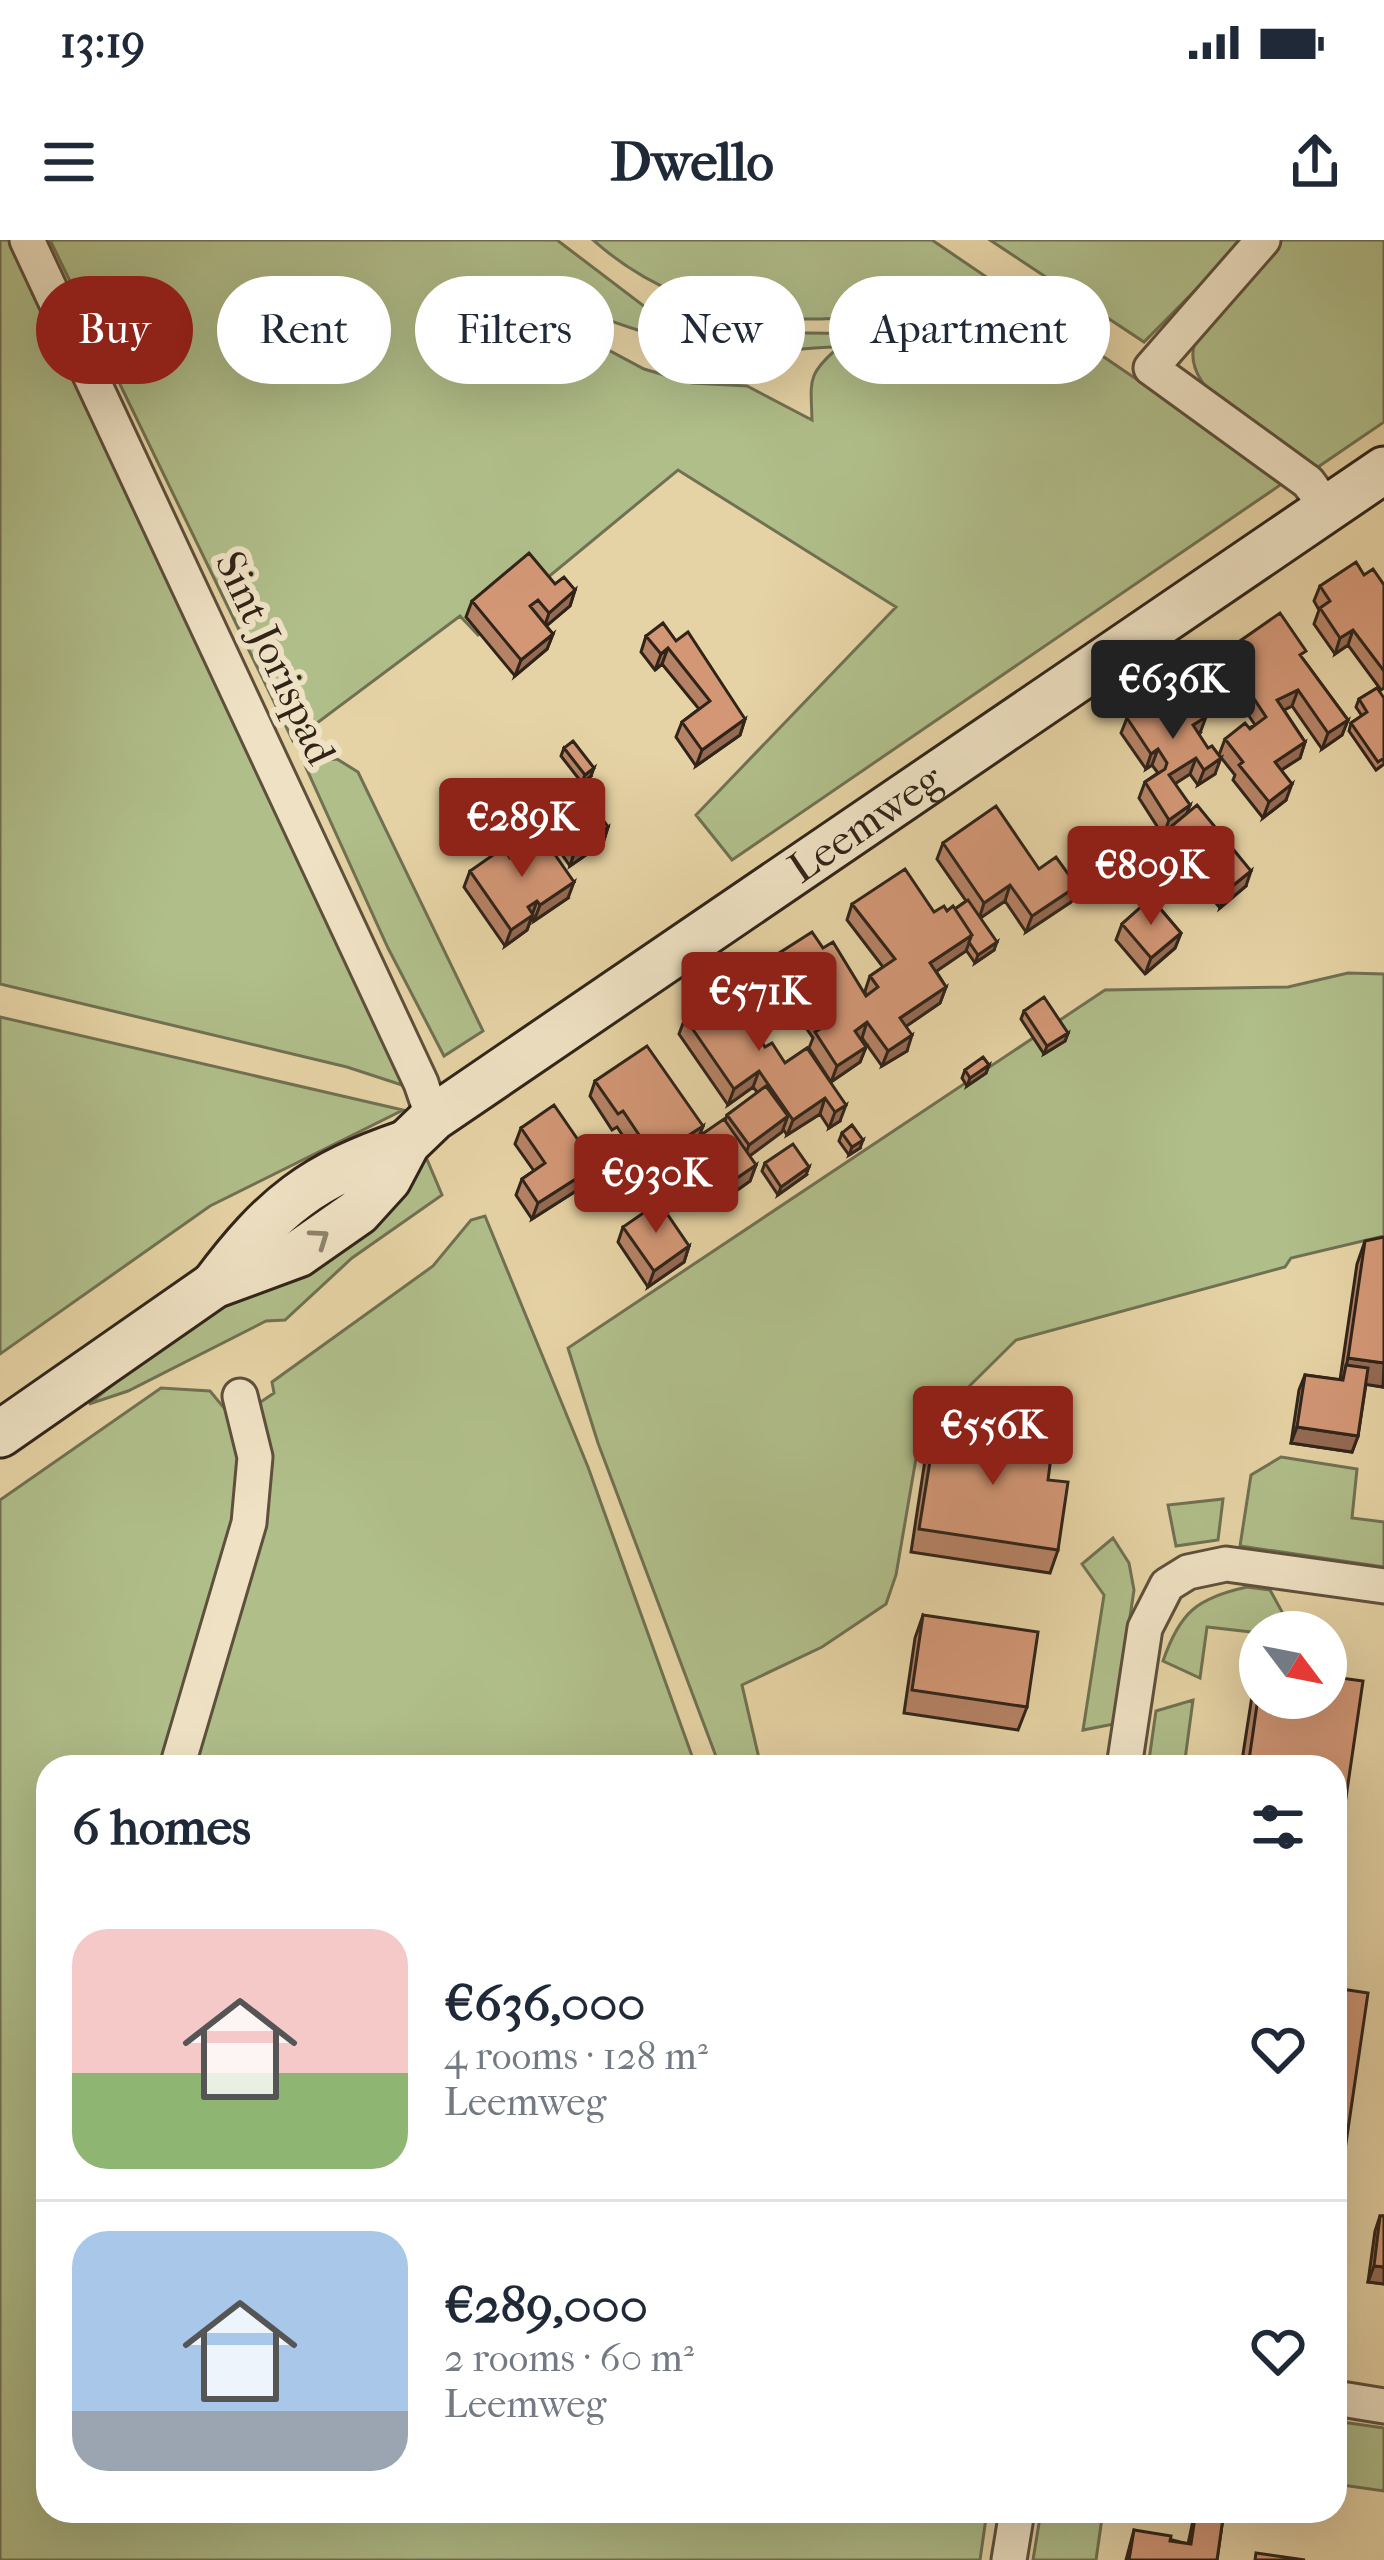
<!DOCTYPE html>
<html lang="en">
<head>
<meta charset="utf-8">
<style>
  :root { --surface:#fff; --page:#f6f6f7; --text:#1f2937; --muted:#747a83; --line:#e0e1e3; --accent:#8f2418 }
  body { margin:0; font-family:"IM FELL French Canon",serif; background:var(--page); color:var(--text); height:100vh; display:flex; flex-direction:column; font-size:45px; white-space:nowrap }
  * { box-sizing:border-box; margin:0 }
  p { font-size:39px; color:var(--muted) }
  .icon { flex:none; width:66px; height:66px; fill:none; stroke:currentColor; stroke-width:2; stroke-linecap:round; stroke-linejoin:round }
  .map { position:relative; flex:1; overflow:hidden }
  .sheet { position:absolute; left:36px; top:1515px; width:1311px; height:768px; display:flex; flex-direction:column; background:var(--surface); border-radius:36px; box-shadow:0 12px 48px #0002 }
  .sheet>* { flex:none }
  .guide { position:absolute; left:36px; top:36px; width:1314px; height:108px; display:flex; gap:24px }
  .needle { width:78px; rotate:122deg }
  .fabs { position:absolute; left:1239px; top:1371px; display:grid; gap:24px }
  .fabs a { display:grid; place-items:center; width:108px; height:108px; border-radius:50%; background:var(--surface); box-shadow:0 12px 48px #0002; font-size:60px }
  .price { position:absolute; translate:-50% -102px; padding:0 27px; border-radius:12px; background:var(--accent); color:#fff; font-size:39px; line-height:78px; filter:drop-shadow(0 3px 6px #0008) }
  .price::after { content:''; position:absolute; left:50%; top:72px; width:36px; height:27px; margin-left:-18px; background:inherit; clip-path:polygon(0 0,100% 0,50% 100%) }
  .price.current { background:#222; color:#fff }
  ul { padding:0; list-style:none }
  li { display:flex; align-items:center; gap:36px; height:300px; padding:0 36px }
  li+li { border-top:3px solid var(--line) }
  li span { display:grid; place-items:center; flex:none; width:336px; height:240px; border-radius:36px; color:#555 }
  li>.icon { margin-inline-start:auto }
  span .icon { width:144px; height:144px; fill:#fffc; stroke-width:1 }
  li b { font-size:51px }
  h2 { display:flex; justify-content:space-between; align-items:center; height:144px; padding:0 36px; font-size:51px }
  .chip { padding:0 42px; border-radius:54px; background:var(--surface); box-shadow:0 12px 48px #0002; font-size:42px; line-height:108px }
  .chip.current { background:var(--accent); color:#fff }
  .status { display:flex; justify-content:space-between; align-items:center; height:84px; padding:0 60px; background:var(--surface); direction:ltr }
  .status svg { height:33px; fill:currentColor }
  header { display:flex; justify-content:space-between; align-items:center; height:156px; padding:0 36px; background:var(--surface); font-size:54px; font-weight:700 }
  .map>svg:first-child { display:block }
</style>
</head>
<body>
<div class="status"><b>13:19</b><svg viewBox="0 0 49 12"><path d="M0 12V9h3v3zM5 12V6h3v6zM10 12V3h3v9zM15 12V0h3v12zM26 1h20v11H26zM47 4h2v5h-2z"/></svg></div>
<header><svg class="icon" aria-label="menu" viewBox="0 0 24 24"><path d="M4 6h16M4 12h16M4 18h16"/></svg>Dwello<svg class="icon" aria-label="share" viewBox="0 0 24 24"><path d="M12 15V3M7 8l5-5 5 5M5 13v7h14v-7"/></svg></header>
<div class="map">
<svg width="1384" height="2320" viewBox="0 0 1384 2320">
  <rect width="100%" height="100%" fill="#e6d3a5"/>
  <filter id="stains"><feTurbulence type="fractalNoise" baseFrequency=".00167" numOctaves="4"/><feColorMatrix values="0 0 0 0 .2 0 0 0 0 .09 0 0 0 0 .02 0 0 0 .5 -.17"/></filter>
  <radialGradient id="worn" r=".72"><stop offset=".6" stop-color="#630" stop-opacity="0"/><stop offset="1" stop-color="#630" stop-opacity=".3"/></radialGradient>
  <path fill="#b0be8a" stroke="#707152" stroke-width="3" fill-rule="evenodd" d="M0 0H30L411 848 347 827 0 744Z
    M50 0H557L645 67 729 92 894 94 982 105C925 58 844 85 776 78 706 71 646 47 593 0H932L1286 241 732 620 696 575 896 367 678 230 478 395 460 376 293 501ZM528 49C602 79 673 108 754 112 782 113 811 106 839 107 806 135 811 141 812 180L747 146 692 143 644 129 597 104 554 93 503 98 514 62Z
    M990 0H1245L1144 102Z
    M1277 0H1384V182L1318 227C1282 207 1165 149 1199 94 1219 60 1252 30 1277 0Z
    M337 519 358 532 483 791 444 816 388 708 303 521Z
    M1348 733 1384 734V996L1291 1018 1285 1027 1016 1100 920 1195 896 1335 886 1364 822 1407 742 1445 761 1527H720L598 1203 568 1108 1105 750 1288 747Z
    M0 777 403 870 210 966 0 1114Z
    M426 917 442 955 352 1018 285 1080 266 1081 128 1151 89 1164 208 1066 369 975Z
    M485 976 588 1227 696 1527H48V2271H987L980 2320H0V1260L161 1148 210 1151 234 1180 274 1153 272 1142 433 1026 471 980Z
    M1281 1217 1357 1229 1352 1278 1384 1282V1327L1240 1306 1251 1235Z
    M1223 1259 1218 1300 1176 1306 1168 1265Z
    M1113 1298 1129 1323 1134 1350 1114 1484 1083 1490 1104 1355 1082 1324Z
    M1247 1347 1270 1350 1293 1392 1260 1393 1207 1387 1200 1438 1163 1421C1180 1372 1197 1358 1247 1347Z
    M1193 1460 1184 1527H1148L1156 1471Z
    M1335 2181 1384 2188V2251L1335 2244Z
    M1041 2271H1103L1096 2320H1033Z"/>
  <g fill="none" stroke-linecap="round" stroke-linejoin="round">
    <defs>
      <path id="street" d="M27 0 421 843 433 878
        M1263 0 1151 128 1308 242 1328 269
        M177 1527 249 1283 255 1217 240 1156
        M1124 1527 1145 1388 1167 1345 1188 1332 1226 1324 1384 1346
        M1335 2158 1384 2166
        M1009 2320 1017 2271"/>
      <g id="secondary">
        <path d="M214 1045C273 966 313 935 407 903"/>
        <path id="s1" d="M0 1194 214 1045 298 1014 358 972 388 939 407 903 433 878 1384 230"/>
      </g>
    </defs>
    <use href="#street" stroke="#5e503c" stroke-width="39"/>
    <use href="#secondary" stroke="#302419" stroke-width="51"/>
    <use href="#street" stroke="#efe2c4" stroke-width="33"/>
    <use href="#secondary" stroke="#efe2c4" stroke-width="45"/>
  </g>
  <path fill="#b58265" stroke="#302419" stroke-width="3" d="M1364 335 1384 345V448L1381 450 1348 405 1335 414 1314 384 1319 370 1314 361 1320 346Z
    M555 344 575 350 570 366 546 386 553 394 547 409 515 436 466 377 472 361Z
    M646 396 676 401 745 479 740 495 696 526 676 497 682 482 699 469 662 424 655 430 641 412Z
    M1217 417 1303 419 1348 480 1342 495 1322 509 1292 466 1284 470 1305 502 1300 518 1281 530 1286 560 1263 578 1233 540 1235 535 1219 515 1225 499 1255 485 1239 461 1242 453 1235 443 1224 451 1211 432Z
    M1377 448 1384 524 1376 530 1349 491 1351 483 1362 476 1356 467 1359 459Z
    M1127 478 1200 493 1199 494 1215 534 1198 545 1190 534 1175 543 1187 573 1246 646 1220 668 1193 636 1158 666 1181 693 1175 708 1145 734 1116 700 1122 684 1148 661 1126 634 1132 619 1162 594 1139 558 1145 542 1158 533 1152 525 1146 529 1121 493Z
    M564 508 591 536 582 543 561 516Z
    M544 565 608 587 603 603 570 626 538 580Z
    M943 603 1039 629 1077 646 1071 662 1026 692 1005 661 980 678 994 710 975 723 966 710 936 731 946 747 940 763 906 786 907 811 882 826 862 798 860 799 866 807 860 822 831 842 809 808 813 798 799 778 791 784 777 764 782 748 771 731 776 715 823 708 866 756 865 751 870 736 883 727 847 680 852 664 934 672 955 669 966 661 937 619Z
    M510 618 568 658 534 681 532 677 527 690 505 706 464 647 470 631Z
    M1024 771 1068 793 1065 801 1044 814 1021 779Z
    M685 778 756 794 765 807 785 823 807 808 840 881 829 888 820 874 787 895 783 889 749 916 756 925 750 941 729 956 722 946 703 959 677 924 654 942 617 887 612 890 590 856 595 841 703 886 699 896 725 881 727 875 758 853 753 847 728 865 679 794Z
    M989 825 986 833 967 846 962 838 965 830Z
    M521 888 596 926 590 942 532 979 516 955 522 939 534 931 515 904Z
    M842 893 860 908 849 915 839 901Z
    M765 923 806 935 778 955 762 931Z
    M623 987 689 1006 684 1022 648 1047 618 1002Z
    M1365 1001 1383 1147 1366 1144 1358 1196 1352 1212 1291 1203 1299 1150 1305 1135 1340 1140 1357 1024Z
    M936 1184 1048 1240 1058 1310 1050 1333 911 1312 927 1207Z
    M923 1375 1027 1467 1018 1490 904 1473 915 1398Z
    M1260 1433V1458L1335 1527H1241L1252 1456Z
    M1380 1976H1384V2044L1368 2042 1375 1991Z
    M1195 2271H1224L1217 2320H1126L1134 2290 1188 2304Z"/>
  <path fill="#946a53" stroke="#302419" stroke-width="3" d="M575 350 570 366 544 388 549 373Z
    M1353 390 1348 405 1335 414 1340 398Z
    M553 394 547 409 515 436 521 420Z
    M668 408 662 424 655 430 661 414Z
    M1241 427 1235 443 1224 451 1229 435Z
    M1298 450 1292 466 1272 476 1277 460Z
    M1206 477 1200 493 1187 501 1193 485Z
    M745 479 740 495 696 526 702 510Z
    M1348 480 1342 495 1322 509 1328 493Z
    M1305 502 1300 518 1269 538 1275 522Z
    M1158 509 1152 525 1146 529 1151 514Z
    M1196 518 1190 534 1164 551 1169 535Z
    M1221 518 1215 534 1198 545 1204 530Z
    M594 528 591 536 582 543 585 535Z
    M1292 544 1286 560 1263 578 1269 562Z
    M1190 565 1184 581 1163 596 1169 580Z
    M608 587 603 603 570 626 575 610Z
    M1199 621 1193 636 1154 668 1160 653Z
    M1251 631 1246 646 1220 668 1225 652Z
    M574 642 568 658 534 681 540 665Z
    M1010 645 1005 661 979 679 984 663Z
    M1077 646 1071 662 1026 692 1032 676Z
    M537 661 527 690 505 706 511 690 528 667Z
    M1181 693 1175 708 1145 734 1151 718Z
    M972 695 966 711 925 739 930 723Z
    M997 702 994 710 975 723 978 715Z
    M946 747 940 763 895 794 900 778Z
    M805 762 799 778 791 784 796 768Z
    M867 782 862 798 849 807 855 791Z
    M1068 793 1065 801 1044 814 1047 806Z
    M912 795 907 811 882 826 888 811Z
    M866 807 860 822 831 842 837 826Z
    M989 825 986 833 967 846 970 838Z
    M759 831 753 847 728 865 734 849Z
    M825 858 820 874 787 895 793 880Z
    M846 865 840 881 829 888 835 872Z
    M788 876 782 892 743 921 749 905Z
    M703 886 697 902 682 908 677 926 654 942 660 926 677 903Z
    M863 900 860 908 849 915 852 907Z
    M756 925 750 941 729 956 734 940Z
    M596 926 590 942 532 979 538 963Z
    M809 927 806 935 778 955 781 947Z
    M727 930 722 946 703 959 708 944Z
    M689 1006 684 1022 648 1047 654 1031Z
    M1348 1118 1384 1123 1383 1147 1343 1141Z
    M1297 1187 1358 1196 1352 1212 1291 1203Z
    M1374 2026 1384 2027V2044L1368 2042Z"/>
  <path fill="#d39776" stroke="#302419" stroke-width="3" d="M529 313 555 344 564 337 575 350 549 373 538 360 530 366 553 394 521 420 472 361Z
    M1356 322 1364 335 1373 329 1384 345V431L1353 390 1340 398 1320 368 1330 361 1320 346Z
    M1280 373 1306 411 1300 415 1348 480 1328 493 1298 450 1277 460 1305 502 1275 522 1292 544 1269 562 1239 525 1243 522 1225 499 1245 483 1250 489 1266 477 1245 445 1251 442 1241 427 1229 435 1217 417Z
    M663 383 676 401 688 392 745 479 702 510 682 482 710 461 668 408 661 414 646 396Z
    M1181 441 1206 477 1193 485 1208 508 1212 506 1221 518 1204 530 1196 518 1169 535 1190 565 1169 580 1145 542 1165 529 1167 523 1158 509 1151 514 1127 478Z
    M1377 448 1384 458V518L1378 522 1351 483 1367 472 1359 459Z
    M573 501 594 528 585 535 564 508Z
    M576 542 608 587 575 610 544 565Z
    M1197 565 1251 631 1225 652 1199 621 1160 653 1132 619Z
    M996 566 1039 629 1056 617 1077 646 1032 676 1010 645 984 663 943 603Z
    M542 596 574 642 540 665 537 661 528 667 533 675 511 690 470 631 503 608 510 618Z
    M905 629 934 672 944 666 947 671 953 666 972 695 930 723 946 747 900 778 912 795 888 811 867 782 855 791 866 807 837 826 815 792 822 788 805 762 796 768 782 748 790 742 786 736 789 734 776 715 812 692 823 708 833 702 866 756 878 747 870 736 895 719 852 664Z
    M1151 658 1181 693 1151 718 1122 684Z
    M968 660 997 702 978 715 969 702 972 695 955 669Z
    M737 742 762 779 751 787 765 807 772 803 785 823 807 808 846 865 835 872 825 858 793 880 759 831 734 849 685 778Z
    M1044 757 1068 793 1047 806 1024 771Z
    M647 806 703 886 677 903 682 910 660 926 623 871 618 874 595 841Z
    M983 817 989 825 970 838 965 830Z
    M766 846 788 876 749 905 727 875Z
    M554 865 596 926 538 963 522 939 545 923 521 888Z
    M724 879 756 925 734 940 727 930 708 944 682 908Z
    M852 885 863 900 852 907 842 893Z
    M793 904 809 927 781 947 765 923Z
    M659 962 689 1006 654 1031 623 987Z
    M1384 997V1123L1348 1118 1365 1001Z
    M1346 1125 1368 1128 1358 1196 1297 1187 1305 1135 1343 1140Z
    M936 1184 1053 1202 1048 1240 1068 1242 1058 1310 919 1289Z
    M923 1375 1038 1392 1027 1467 912 1450Z
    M1326 1436 1363 1441 1335 1633V1527H1248L1260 1444V1458H1326Z
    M1335 1748 1368 1753 1335 1978Z
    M1380 1976H1384V2027L1374 2026Z
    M1196 2271H1224L1217 2320H1129L1134 2290 1171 2296 1170 2301 1191 2304Z
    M1256 2313 1305 2320H1255Z"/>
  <defs><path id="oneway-chevron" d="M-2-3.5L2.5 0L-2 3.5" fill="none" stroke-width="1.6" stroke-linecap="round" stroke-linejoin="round" transform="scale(3)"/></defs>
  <use stroke="#90836e" href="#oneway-chevron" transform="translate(320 998) rotate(-35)"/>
  <g text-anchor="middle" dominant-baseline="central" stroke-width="12" stroke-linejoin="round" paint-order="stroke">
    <g font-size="42" fill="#302419" stroke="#efe2c4">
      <text transform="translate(275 418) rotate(65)">Sint Jorispad</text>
      <text stroke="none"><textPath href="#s1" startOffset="1068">Leemweg</textPath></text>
    </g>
  </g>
  <rect width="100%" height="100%" filter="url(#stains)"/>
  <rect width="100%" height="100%" fill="url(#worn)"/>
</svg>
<div class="fabs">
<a><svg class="needle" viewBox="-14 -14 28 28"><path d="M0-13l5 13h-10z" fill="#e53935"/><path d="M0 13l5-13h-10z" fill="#747a83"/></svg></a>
</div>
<b class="price current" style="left:1173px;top:502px">€636K</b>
<b class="price" style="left:522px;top:640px">€289K</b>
<b class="price" style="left:1151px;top:688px">€809K</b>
<b class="price" style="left:759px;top:814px">€571K</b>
<b class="price" style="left:656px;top:996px">€930K</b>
<b class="price" style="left:993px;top:1248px">€556K</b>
<div class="guide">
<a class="chip current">Buy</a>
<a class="chip">Rent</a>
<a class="chip">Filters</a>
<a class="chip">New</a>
<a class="chip">Apartment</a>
</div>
<section class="sheet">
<h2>6 homes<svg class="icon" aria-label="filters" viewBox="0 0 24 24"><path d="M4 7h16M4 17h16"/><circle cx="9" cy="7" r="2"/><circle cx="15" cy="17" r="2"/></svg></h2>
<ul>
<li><span style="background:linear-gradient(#f6c9c9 60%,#8fb573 0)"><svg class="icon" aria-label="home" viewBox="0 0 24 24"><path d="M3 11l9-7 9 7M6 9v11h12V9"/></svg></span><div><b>€636,000</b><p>4 rooms · 128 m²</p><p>Leemweg</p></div><svg class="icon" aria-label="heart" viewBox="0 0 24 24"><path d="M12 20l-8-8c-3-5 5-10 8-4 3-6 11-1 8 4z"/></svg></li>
<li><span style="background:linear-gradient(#a9c7e8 75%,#9aa5b1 0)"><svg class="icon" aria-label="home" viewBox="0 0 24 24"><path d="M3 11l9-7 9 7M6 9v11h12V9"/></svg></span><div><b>€289,000</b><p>2 rooms · 60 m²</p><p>Leemweg</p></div><svg class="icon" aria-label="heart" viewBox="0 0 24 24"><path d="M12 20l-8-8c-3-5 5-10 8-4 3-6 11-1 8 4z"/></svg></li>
</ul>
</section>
</div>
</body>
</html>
